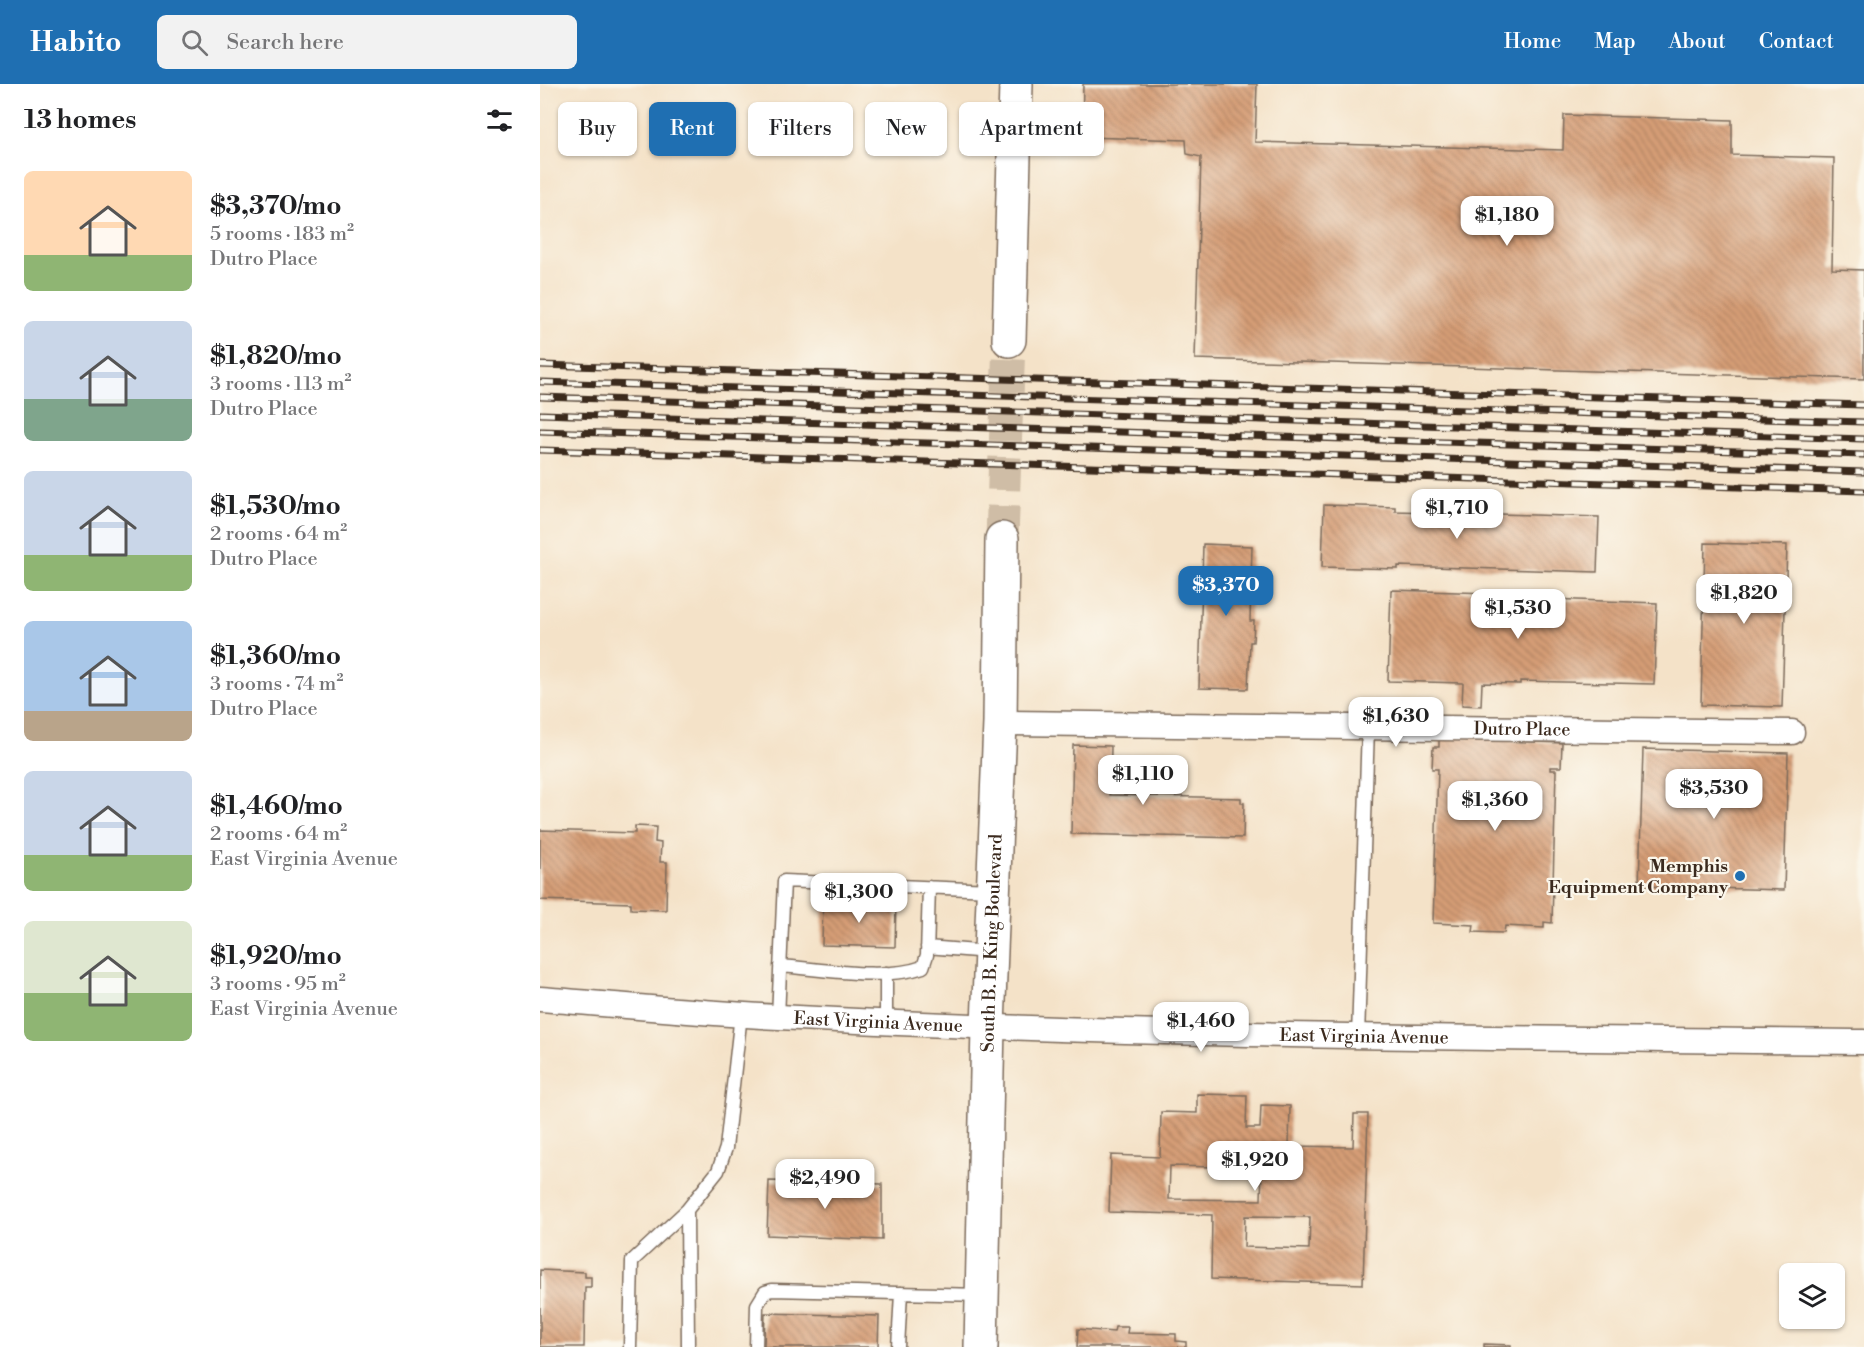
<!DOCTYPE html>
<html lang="en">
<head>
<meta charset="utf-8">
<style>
  :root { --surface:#fff; --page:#f2f2f2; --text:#202124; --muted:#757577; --accent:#1f6fb2 }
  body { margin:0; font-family:"Libre Bodoni",serif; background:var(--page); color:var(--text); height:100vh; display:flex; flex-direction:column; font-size:22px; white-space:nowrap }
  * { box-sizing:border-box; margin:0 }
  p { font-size:20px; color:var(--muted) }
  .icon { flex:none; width:33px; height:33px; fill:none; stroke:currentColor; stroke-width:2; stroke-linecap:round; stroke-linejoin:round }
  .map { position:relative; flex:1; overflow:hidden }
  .details { display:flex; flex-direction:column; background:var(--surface); width:540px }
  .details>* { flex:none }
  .guide { position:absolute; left:18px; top:18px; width:570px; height:54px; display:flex; gap:12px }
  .tools { position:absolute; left:1239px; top:1179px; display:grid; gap:12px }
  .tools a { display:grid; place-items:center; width:66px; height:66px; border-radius:9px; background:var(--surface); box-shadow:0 2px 4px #0004; font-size:30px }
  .price { position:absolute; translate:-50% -51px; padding:0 14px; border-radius:12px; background:#fff; color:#222; font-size:20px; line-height:39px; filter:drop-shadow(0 2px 3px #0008) }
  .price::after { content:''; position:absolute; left:50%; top:36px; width:18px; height:14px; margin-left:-9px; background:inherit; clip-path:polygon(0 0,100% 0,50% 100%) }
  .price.on { background:var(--accent); color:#fff }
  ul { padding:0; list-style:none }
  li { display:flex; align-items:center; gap:18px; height:150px; padding:0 24px }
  li span { display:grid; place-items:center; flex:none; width:168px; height:120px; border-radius:9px; color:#555 }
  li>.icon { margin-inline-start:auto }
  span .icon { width:72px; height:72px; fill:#fffc; stroke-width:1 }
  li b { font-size:26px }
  h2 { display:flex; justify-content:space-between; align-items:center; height:72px; padding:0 24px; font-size:26px }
  .chip { padding:0 21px; border-radius:9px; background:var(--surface); box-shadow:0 2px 4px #0004; font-size:21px; line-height:54px }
  .chip.on { background:var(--accent); color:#fff }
  header { display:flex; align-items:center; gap:36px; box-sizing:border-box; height:84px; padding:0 30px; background:var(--accent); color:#fff }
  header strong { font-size:28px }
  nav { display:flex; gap:33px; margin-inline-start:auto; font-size:21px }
  .search { width:420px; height:54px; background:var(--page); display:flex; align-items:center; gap:15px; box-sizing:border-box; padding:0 21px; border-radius:9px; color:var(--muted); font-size:22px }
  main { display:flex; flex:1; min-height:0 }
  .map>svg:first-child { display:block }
</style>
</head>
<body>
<header>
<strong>Habito</strong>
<div class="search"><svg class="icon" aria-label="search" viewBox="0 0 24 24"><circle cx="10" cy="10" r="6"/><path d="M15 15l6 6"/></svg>Search here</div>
<nav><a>Home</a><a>Map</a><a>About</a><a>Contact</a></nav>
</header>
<main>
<section class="details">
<h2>13 homes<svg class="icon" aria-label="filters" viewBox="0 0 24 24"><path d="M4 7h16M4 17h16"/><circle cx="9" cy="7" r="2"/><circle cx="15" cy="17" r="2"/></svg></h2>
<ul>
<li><span style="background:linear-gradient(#ffd9b3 70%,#8fb573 0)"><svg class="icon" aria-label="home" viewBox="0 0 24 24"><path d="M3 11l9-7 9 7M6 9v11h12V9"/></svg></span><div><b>$3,370/mo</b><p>5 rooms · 183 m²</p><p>Dutro Place</p></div></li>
<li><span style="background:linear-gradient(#c9d6e8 65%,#7fa58c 0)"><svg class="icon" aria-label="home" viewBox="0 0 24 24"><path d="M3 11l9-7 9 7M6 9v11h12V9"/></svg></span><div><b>$1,820/mo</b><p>3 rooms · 113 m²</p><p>Dutro Place</p></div></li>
<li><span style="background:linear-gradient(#c9d6e8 70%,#8fb573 0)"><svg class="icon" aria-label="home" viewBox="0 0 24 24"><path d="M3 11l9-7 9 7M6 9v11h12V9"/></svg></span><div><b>$1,530/mo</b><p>2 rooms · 64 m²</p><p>Dutro Place</p></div></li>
<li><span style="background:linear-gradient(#a9c7e8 75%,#b9a48a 0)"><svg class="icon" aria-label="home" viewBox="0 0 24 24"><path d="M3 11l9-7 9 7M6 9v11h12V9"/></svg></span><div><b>$1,360/mo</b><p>3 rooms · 74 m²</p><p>Dutro Place</p></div></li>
<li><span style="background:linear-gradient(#c9d6e8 70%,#8fb573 0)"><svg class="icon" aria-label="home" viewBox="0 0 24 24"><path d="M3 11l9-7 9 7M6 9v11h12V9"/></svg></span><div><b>$1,460/mo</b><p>2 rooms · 64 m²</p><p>East Virginia Avenue</p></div></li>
<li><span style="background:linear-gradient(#dfe7d0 60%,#8fb573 0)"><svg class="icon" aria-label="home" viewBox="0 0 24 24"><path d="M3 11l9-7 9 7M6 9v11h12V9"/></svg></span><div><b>$1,920/mo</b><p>3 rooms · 95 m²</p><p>East Virginia Avenue</p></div></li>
</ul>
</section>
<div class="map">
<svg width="1324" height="1263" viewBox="0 0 1324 1263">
  <defs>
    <pattern id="building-back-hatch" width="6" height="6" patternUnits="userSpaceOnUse" patternTransform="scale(1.5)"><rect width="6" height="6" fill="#d59d76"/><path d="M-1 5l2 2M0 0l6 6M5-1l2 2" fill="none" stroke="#ae8060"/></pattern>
  </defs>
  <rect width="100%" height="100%" fill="#fbf7ec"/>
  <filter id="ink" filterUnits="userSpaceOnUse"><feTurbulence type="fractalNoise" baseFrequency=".0167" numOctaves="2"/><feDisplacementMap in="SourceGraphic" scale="12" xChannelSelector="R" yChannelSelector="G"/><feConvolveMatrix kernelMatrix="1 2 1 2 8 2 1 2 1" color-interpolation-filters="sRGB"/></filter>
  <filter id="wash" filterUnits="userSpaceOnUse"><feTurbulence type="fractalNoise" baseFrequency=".008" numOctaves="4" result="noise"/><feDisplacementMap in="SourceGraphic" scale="24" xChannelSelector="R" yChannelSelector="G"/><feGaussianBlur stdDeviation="1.35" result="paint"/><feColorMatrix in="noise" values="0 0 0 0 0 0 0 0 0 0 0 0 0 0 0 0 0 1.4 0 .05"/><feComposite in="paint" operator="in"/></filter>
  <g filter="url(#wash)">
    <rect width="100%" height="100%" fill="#f4e2c8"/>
    <g id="blocks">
      <path fill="url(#building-back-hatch)" fill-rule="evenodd" d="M543 0H717L715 58 1023 66 1024 31 1192 36V71L1294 74 1292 185 1324 186V295L655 275 661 73 647 70 646 56 545 53 542 47Z
        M784 421 855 423V427L1059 433 1057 488 858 482V485L782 483Z
        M1165 459 1247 461 1242 623 1161 621Z
        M663 460 712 462 710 537H714L713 558H710L708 605 659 604Z
        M851 506 983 510V514L1117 519 1114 600 980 597V600L942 599 941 622 922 621 923 599 848 597Z
        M970 649V657L1022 659 1021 683H1010V686H1016L1012 839 1004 838V844L965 842 964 849 933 848 934 841 893 839 898 685H892L893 663H899V655Z
        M533 661 571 662 570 711 701 714V719H704L703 754 531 750Z
        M1103 665 1248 669 1244 806 1099 802Z
        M95 742 116 743 115 758 121 759 120 778H127L126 826 91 825V819L0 816V746L95 749Z
        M283 816 356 818 355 863 282 861Z
        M657 1010 707 1011 706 1044H720L721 1021 750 1022 749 1062 813 1063 814 1030H828L823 1200 671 1195 672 1131 569 1128 571 1071 620 1073 621 1028 657 1029ZM630 1082 722 1084 721 1116 629 1115ZM705 1132 770 1133 769 1165 704 1163Z
        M229 1097 342 1100V1156L227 1151Z
        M0 1186 45 1188V1193H51V1203H45L44 1263H0Z
        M225 1229 339 1232 338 1263H224Z
        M575 1243H588L587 1249 636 1250V1257L646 1258V1263H537L538 1245 574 1248Z
        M944 1260 971 1261V1263H944Z"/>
    </g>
  </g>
  <g filter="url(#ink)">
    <use href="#blocks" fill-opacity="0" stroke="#7c6a5a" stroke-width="1.5"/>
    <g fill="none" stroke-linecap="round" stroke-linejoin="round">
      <path stroke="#cfbda6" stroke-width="33" stroke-dasharray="33 16" stroke-linecap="butt" d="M462 455 469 256"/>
      <defs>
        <path id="lane" d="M387 863 449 868
          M240 882C282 885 344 897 383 883L387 871 389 803
          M346 889V937
          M238 933 244 797 451 806
          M818 953 828 643
          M90 1263 92 1177 147 1126
          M148 1263 147 1126 178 1087 186 1064 201 930
          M216 1263 217 1221 225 1208 232 1206 441 1211
          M358 1263 361 1209"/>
        <g id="street">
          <path id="s1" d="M460 639 1252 648"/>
          <path id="s2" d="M0 915C80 921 159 929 239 933 600 953 962 954 1324 958"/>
        </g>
        <g id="primary">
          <path d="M469 256 476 0"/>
          <path id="s3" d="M441 1263 448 942 460 639 462 455"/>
        </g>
      </defs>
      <use href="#lane" stroke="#7c6a5a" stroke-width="15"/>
      <use href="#street" stroke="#7c6a5a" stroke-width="27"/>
      <use href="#primary" stroke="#7c6a5a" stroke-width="36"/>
      <use href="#lane" stroke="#fff" stroke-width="12"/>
      <use href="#street" stroke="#fff" stroke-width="24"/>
      <use href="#primary" stroke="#fff" stroke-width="33"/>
      <defs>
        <path id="rail" d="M0 281 1324 321
          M0 298 1324 338
          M0 313 1324 355
          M0 330 1324 371
          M0 347 1324 388
          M0 366 1324 407"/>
      </defs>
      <use href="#rail" stroke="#3b2a1e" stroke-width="7"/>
      <use href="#rail" stroke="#fbf7ec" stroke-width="4.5" stroke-dasharray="14" stroke-linecap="butt"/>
    </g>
  </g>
  <circle fill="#1f6fb2" stroke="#fbf7ec" stroke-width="2" cx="1200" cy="792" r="6"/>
  <g text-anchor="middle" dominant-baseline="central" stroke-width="4.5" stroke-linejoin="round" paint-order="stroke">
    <g font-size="18" fill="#3b2a1e" stroke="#fbf7ec">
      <text stroke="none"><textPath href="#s1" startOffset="522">Dutro Place</textPath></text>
      <text stroke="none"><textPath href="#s3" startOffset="404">South B. B. King Boulevard</textPath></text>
      <text stroke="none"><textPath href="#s2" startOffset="339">East Virginia Avenue</textPath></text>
      <text stroke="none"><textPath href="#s2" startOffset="825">East Virginia Avenue</textPath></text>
    </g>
    <g font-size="18" font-weight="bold" fill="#3b2a1e" stroke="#fbf7ec" text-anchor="end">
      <text x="1188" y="782">Memphis<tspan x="1188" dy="21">Equipment Company</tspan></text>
    </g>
  </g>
</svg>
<div class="tools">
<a><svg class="icon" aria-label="layers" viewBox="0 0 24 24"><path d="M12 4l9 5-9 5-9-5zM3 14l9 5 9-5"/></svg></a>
</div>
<b class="price" style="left:967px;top:163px">$1,180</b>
<b class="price" style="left:917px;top:456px">$1,710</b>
<b class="price on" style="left:686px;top:533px">$3,370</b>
<b class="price" style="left:1204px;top:541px">$1,820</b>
<b class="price" style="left:978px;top:556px">$1,530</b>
<b class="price" style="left:856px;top:664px">$1,630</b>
<b class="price" style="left:603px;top:722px">$1,110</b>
<b class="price" style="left:1174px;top:736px">$3,530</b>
<b class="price" style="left:955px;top:748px">$1,360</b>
<b class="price" style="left:319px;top:840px">$1,300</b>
<b class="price" style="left:661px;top:969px">$1,460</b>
<b class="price" style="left:715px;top:1108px">$1,920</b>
<b class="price" style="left:285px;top:1126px">$2,490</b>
<div class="guide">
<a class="chip">Buy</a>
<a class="chip on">Rent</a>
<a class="chip">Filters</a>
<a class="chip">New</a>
<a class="chip">Apartment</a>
</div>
</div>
</main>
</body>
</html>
